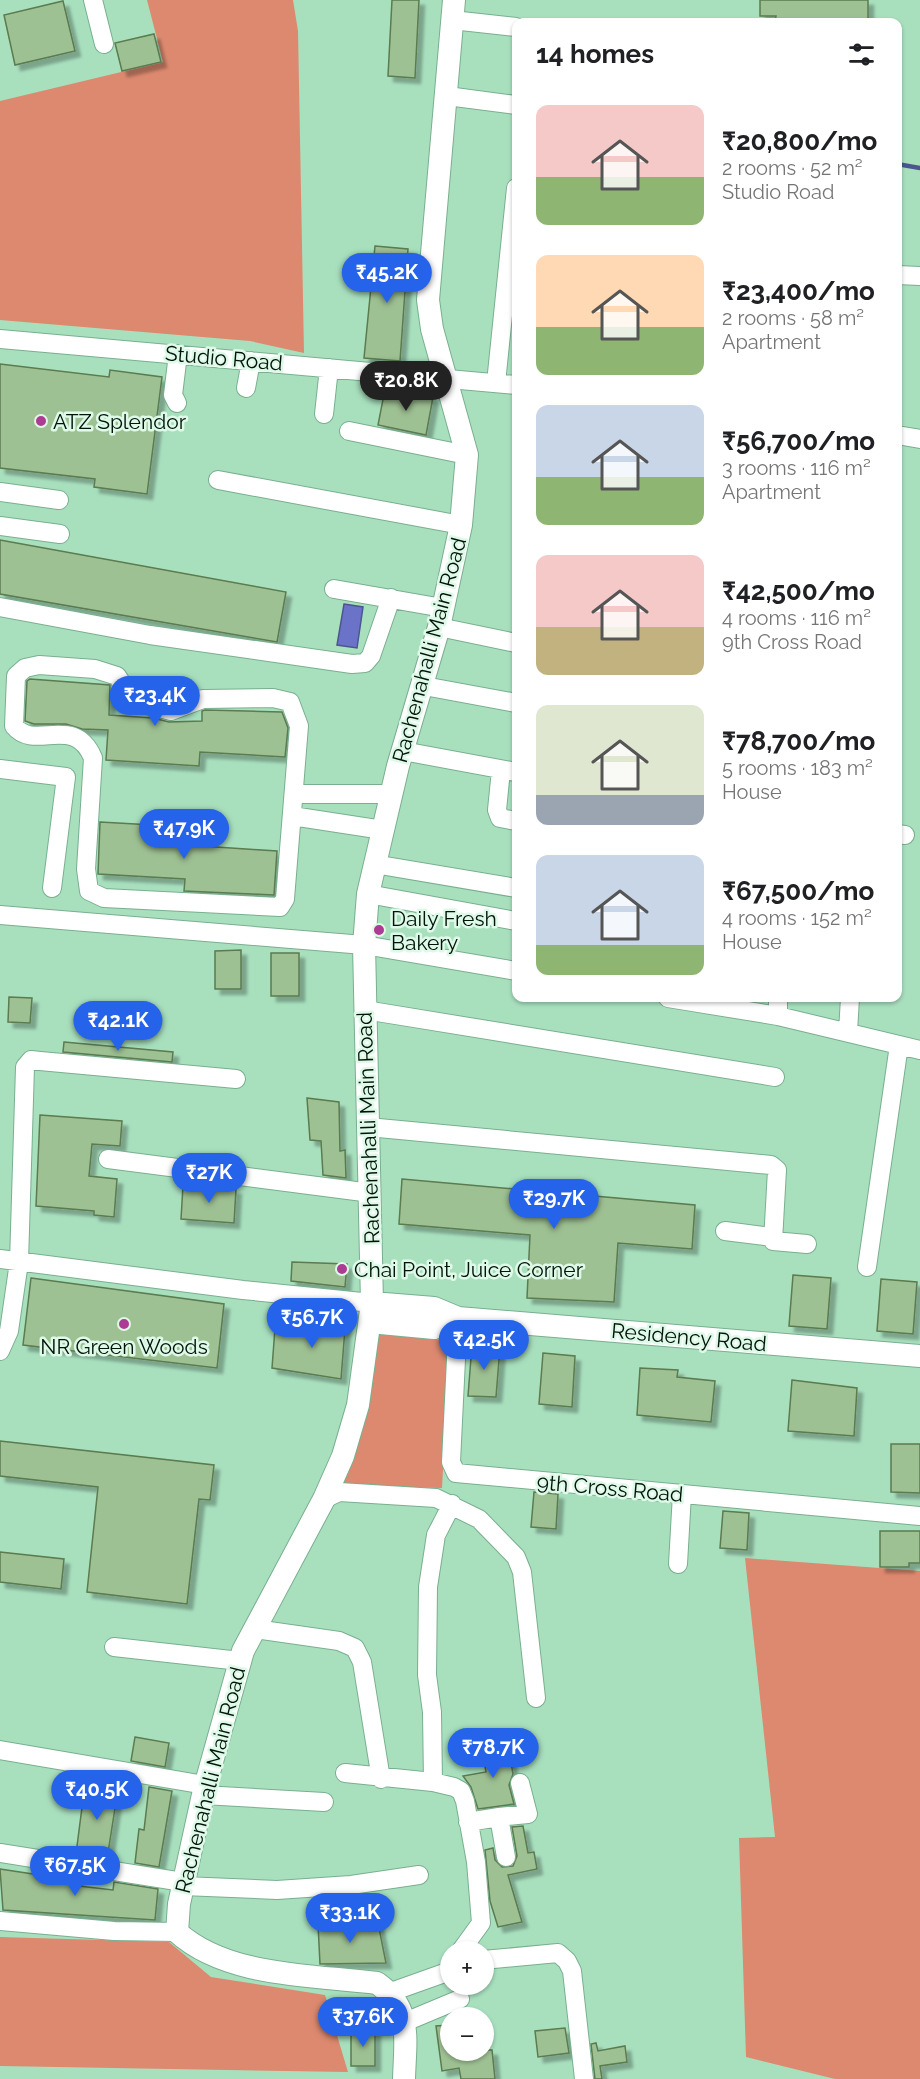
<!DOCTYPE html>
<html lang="en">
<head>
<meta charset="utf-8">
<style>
  :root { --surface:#fff; --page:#f6f6f6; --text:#202124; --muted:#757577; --accent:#2563eb }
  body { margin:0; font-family:Raleway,sans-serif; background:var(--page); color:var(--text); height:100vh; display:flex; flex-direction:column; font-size:22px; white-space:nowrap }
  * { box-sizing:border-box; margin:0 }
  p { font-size:20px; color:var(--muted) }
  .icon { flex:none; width:33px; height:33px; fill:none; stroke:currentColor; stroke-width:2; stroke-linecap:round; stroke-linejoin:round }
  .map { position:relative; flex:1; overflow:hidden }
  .drawer { position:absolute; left:512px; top:18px; width:390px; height:984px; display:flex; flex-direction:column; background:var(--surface); border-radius:12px; box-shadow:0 2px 4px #0004 }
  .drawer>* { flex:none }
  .controls { position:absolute; left:440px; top:1941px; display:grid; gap:12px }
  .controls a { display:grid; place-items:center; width:54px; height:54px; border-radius:50%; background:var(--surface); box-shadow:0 2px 4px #0004; font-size:30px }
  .price { position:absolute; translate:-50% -51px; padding:0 14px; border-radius:21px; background:var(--accent); color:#fff; font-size:20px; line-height:39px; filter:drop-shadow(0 2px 3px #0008) }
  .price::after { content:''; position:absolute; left:50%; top:36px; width:18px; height:14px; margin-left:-9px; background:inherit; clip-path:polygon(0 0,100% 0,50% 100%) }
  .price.selected { background:#222; color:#fff }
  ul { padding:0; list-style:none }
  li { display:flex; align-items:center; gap:18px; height:150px; padding:0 24px }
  li span { display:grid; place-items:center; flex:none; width:168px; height:120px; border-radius:12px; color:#555 }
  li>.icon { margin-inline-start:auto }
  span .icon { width:72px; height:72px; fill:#fffc; stroke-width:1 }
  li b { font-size:26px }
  h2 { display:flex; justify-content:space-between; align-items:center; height:72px; padding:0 24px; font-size:26px }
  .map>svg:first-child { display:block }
</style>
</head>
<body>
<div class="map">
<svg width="920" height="2079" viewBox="0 0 920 2079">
  <defs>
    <filter id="shadow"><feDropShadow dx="5.5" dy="5.5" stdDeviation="1.5" flood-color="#0004"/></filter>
  </defs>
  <rect width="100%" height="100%" fill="#a8e0be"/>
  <path fill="#dc896f" d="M147 0H293L298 31 304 353 250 341 0 320V101L163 62Z
    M376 1334 450 1341 442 1488 340 1486Z
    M745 1558 920 1571V2079H835L746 2057 739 1838 775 1837Z
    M0 1937 169 1942 211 1977 325 1995 348 2072 0 2066Z"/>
  <path fill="#6b73c8" stroke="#4b568e" stroke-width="1.5" d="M344 604 363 607 357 648 337 645Z"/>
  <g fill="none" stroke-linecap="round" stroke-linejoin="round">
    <path stroke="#4b568e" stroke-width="4.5" d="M897 164 920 168"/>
  </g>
  <path fill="#9ec193" stroke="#5b7b50" stroke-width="1.5" filter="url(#shadow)" d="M392 0H419L415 78 388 76Z
    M760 0H868V22H775L776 16H760Z
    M63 1 75 51 15 65 4 15Z
    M154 34 161 62 122 71 115 43Z
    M375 246 408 249 400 361 364 358Z
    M0 364 109 377 110 370 162 377 147 494 94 487 95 479 0 468Z
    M385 389 433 397 426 435 378 425Z
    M0 540 286 592 277 642 0 594Z
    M30 679 110 685 109 715 153 718 169 722 202 721V711L205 710 282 712 288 728 285 757 200 752 199 766 106 760 108 730 82 729 66 724H34L25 721 27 681Z
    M100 822 188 827 187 845 277 851 274 895 184 891 185 879 98 874Z
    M241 950V989H215V951Z
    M271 953H299V996H271Z
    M9 997 32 998 30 1023 8 1022Z
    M64 1042 173 1052 172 1062 63 1052Z
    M307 1098 339 1102 340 1151 345 1150 346 1178 323 1175 321 1141 310 1140Z
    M40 1115 122 1121 120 1146 92 1144 89 1176 117 1179 114 1217 94 1215V1211L36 1206Z
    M402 1179 695 1205 692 1249 618 1243 614 1302 527 1298 530 1235 399 1224Z
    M183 1186 236 1189 234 1223 181 1219Z
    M292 1262 347 1264 345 1287 291 1281Z
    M793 1275 831 1278 827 1329 789 1326Z
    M31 1278 224 1304 217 1368 23 1345Z
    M881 1279 917 1282 913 1334 877 1331Z
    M327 1314 346 1316 341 1379 272 1368 275 1328 326 1329Z
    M472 1345 500 1347 496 1397 468 1396Z
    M543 1353 575 1356 572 1407 539 1404Z
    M640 1368 678 1370 677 1377 715 1381 711 1422 637 1415Z
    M792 1380 857 1388 854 1436 788 1431Z
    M0 1441 214 1465 210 1500 199 1499 187 1604 87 1592 98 1487 0 1476Z
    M891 1444H920V1493L891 1492Z
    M534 1492 558 1494 556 1529 531 1527Z
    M723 1511 749 1513 747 1550 720 1548Z
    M880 1531H920V1563H909V1567H880Z
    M0 1552 64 1559 61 1589 0 1582Z
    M135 1737 169 1743 165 1767 131 1761Z
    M508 1745 513 1774 509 1785 514 1804 478 1809 471 1787 463 1776 486 1772 482 1750Z
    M85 1784 118 1789 107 1859 76 1854Z
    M149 1787 172 1791 159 1867 135 1863 139 1829 144 1830Z
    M523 1826 528 1853 534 1852 537 1869 508 1875 522 1922 498 1927 490 1901 485 1850 493 1848 495 1860 502 1867 513 1866 517 1856 512 1827Z
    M0 1869 79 1881V1886L113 1890 114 1882 158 1889 155 1920 3 1910Z
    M348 1922V1925L378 1923 386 1963 320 1964 318 1924Z
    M450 2025V2050H492L495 2079H461L459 2068 442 2071 436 2026Z
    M565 2028 569 2053 538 2057 535 2031Z
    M375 2029V2066H351V2030Z
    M596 2043 598 2051 625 2046 627 2062 600 2066 602 2079H595L591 2044Z"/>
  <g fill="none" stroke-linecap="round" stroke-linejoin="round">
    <defs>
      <path id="minor" d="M93 0 104 44
        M452 20 516 27
        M447 96 516 105
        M897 275 920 276
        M0 339 516 385
        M496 383 516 188
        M246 388 251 361
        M177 403 173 395 178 354
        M324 414 329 368
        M349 431 467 455
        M897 435 920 439
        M218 480 461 525
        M0 492 59 500
        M0 526 60 534
        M334 589 443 608
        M0 607 150 635 352 664 365 663 371 656 391 598
        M439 627 516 643
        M39 665 95 669 117 676 133 701 171 711 203 699 273 698 290 702 299 726 285 899 280 907 104 898 89 891 86 869 93 758C74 713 35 752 14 726L16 676 25 668Z
        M424 686 516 703
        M403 751 516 772
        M0 769 66 777 52 888
        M501 770 497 810 500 818 516 821
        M294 794H392
        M292 816 383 830
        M897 834 905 835
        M374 864 516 888
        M368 894 516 921
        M0 915 364 945 516 971
        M668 998 778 1016 920 1050
        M365 1010 775 1077
        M778 1016V998
        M848 1032 850 998
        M368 1127 771 1165 777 1170 773 1241 807 1244
        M108 1159 371 1193
        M725 1231 772 1237
        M0 1259 243 1290 372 1303
        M867 1267 899 1045
        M458 1318 451 1462 456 1473 920 1516
        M0 1351 9 1331 19 1262 25 1067 31 1060 40 1061 236 1079
        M324 1499 339 1492 436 1498 479 1519 516 1557 522 1572 536 1698
        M678 1564 682 1494
        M255 1629 339 1641 355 1648 362 1662 381 1779
        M114 1647 240 1661
        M0 1750 205 1785
        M345 1773 433 1782 454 1787 461 1791 465 1801 476 1862 481 1923 460 1952
        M433 1782 432 1712 427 1675 428 1587 436 1535 452 1504
        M203 1795 324 1802
        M499 1817 528 1814 520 1783
        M468 1822 499 1817 506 1857
        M0 1853 183 1882
        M183 1886 277 1890 351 1885 419 1875
        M0 1921 114 1931 177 1932
        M483 1960 558 1953 567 1961 572 1971 584 2079
        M391 1992 450 1971
        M405 2022 460 1999"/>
      <path id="tertiary" d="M372 1303 434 1308 458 1318 920 1356
        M370 1322 434 1328 458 1318
        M404 2079C405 2040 413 2008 377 1983 313 1975 226 1977 177 1932L179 1904 204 1790 243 1651 324 1499 343 1456 358 1405 372 1303 364 945 368 894 398 766 439 627 461 525 467 455 432 329 428 300 454 0"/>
    </defs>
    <use href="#minor" stroke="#79af8f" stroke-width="20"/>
    <use href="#tertiary" stroke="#79af8f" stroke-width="24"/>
    <use href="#minor" stroke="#fff" stroke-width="18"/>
    <use href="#tertiary" stroke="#fff" stroke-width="22"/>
  </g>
  <g fill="#ad3a93" stroke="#def9e8" stroke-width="2">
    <circle cx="41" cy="421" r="6"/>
    <circle cx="379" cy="930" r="6"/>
    <circle cx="342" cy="1269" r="6"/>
    <circle cx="124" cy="1324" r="6"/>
  </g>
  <g text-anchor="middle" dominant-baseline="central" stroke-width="5" stroke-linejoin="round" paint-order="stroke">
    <g font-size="21" fill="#001308" stroke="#def9e8">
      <text transform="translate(224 358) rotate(5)">Studio Road</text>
      <text transform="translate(429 650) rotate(-75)">Rachenahalli Main Road</text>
      <text transform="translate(368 1128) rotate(-92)">Rachenahalli Main Road</text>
      <text transform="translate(689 1337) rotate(5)">Residency Road</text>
      <text transform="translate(610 1488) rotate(5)">9th Cross Road</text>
      <text transform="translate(210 1780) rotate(-76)">Rachenahalli Main Road</text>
    </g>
    <g font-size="21" fill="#001308" stroke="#def9e8" text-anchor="start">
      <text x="53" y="421">ATZ Splendor</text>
      <text x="391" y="918">Daily Fresh<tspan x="391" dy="24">Bakery</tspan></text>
      <text x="354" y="1269">Chai Point, Juice Corner</text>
      <text x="124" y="1346" text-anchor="middle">NR Green Woods</text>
    </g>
  </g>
</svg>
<div class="controls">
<a>+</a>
<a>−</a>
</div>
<b class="price" style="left:387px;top:304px">₹45.2K</b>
<b class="price selected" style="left:406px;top:412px">₹20.8K</b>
<b class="price" style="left:155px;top:727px">₹23.4K</b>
<b class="price" style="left:184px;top:860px">₹47.9K</b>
<b class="price" style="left:118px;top:1052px">₹42.1K</b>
<b class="price" style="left:209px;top:1204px">₹27K</b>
<b class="price" style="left:554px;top:1230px">₹29.7K</b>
<b class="price" style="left:312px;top:1349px">₹56.7K</b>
<b class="price" style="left:484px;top:1371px">₹42.5K</b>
<b class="price" style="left:493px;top:1779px">₹78.7K</b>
<b class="price" style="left:97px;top:1821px">₹40.5K</b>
<b class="price" style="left:75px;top:1897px">₹67.5K</b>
<b class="price" style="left:350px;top:1944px">₹33.1K</b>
<b class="price" style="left:363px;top:2048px">₹37.6K</b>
<section class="drawer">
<h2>14 homes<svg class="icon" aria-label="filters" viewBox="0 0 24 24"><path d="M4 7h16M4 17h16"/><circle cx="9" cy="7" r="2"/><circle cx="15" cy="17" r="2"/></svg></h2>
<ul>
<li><span style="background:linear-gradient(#f6c9c9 60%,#8fb573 0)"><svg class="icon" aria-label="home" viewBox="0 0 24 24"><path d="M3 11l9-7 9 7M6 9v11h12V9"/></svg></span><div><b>₹20,800/mo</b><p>2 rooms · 52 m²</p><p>Studio Road</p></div></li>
<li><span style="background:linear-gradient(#ffd9b3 60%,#8fb573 0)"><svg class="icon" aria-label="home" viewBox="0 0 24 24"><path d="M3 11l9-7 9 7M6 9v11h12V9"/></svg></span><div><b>₹23,400/mo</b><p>2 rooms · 58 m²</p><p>Apartment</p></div></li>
<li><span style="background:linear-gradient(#c9d6e8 60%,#8fb573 0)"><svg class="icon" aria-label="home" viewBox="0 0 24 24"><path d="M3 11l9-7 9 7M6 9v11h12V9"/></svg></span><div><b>₹56,700/mo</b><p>3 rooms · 116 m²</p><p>Apartment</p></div></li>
<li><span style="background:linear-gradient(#f6c9c9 60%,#c2b280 0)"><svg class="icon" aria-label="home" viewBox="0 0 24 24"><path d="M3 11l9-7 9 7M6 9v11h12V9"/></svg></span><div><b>₹42,500/mo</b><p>4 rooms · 116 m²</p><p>9th Cross Road</p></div></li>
<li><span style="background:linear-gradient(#dfe7d0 75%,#9aa5b1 0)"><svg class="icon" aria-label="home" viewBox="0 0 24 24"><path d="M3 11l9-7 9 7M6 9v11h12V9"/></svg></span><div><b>₹78,700/mo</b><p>5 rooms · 183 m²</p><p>House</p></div></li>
<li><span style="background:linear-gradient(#c9d6e8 75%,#8fb573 0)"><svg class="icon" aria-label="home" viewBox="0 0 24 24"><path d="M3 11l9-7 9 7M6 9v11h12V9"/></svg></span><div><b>₹67,500/mo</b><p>4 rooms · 152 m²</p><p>House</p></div></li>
</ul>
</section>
</div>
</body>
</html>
